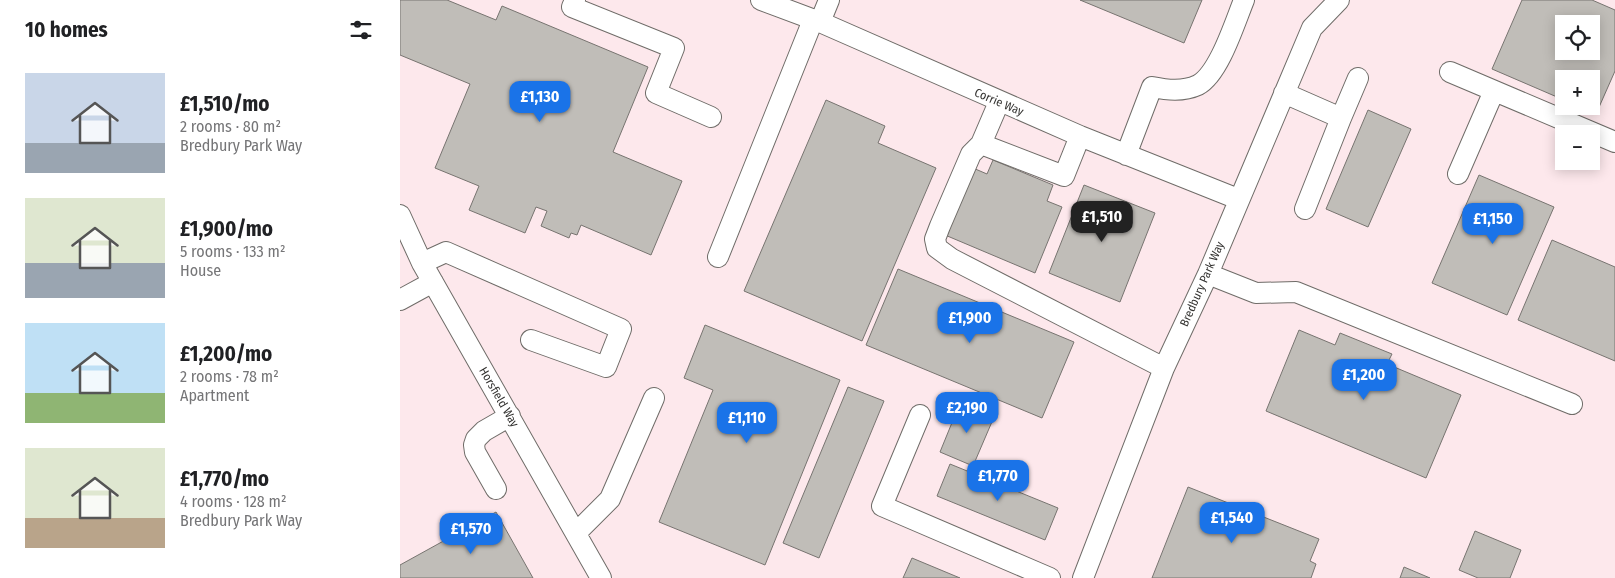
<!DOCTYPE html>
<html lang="en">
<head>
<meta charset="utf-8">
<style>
  :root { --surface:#fff; --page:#f6f6f6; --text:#202124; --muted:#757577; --accent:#1a73e8 }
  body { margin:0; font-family:"Fira Sans Condensed",sans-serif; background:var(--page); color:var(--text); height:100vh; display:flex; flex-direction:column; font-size:19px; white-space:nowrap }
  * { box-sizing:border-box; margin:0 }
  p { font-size:16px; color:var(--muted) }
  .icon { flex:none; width:28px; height:28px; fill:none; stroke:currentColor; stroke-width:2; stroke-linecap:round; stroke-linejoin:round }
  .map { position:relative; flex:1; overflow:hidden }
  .sheet { display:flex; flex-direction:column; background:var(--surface); width:400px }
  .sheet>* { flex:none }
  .tools { position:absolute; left:1155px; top:15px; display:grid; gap:10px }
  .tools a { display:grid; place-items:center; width:45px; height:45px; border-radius:0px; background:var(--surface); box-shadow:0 2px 12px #0003; font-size:25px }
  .price { position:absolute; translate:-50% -42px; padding:0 11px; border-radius:10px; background:var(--accent); color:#fff; font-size:16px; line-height:32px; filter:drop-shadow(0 1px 2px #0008) }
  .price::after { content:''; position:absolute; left:50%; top:30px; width:15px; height:11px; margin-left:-8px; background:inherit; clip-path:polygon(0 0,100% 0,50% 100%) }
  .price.active { background:#222; color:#fff }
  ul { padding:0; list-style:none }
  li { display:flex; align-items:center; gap:15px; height:125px; padding:0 25px }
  li span { display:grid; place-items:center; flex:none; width:140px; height:100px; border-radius:0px; color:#555 }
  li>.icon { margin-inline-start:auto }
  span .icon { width:60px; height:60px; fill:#fffc; stroke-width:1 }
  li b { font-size:21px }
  h2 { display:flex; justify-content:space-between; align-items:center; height:60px; padding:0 25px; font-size:21px }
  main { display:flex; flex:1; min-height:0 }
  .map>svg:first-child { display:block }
</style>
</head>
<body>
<main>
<section class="sheet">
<h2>10 homes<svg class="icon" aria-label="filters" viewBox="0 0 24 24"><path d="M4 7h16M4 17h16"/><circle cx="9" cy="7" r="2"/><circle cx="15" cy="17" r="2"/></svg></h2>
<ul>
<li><span style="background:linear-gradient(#c9d6e8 70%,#9aa5b1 0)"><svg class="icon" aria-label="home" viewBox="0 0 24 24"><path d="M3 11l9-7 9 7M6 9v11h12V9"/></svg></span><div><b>£1,510/mo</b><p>2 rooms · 80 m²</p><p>Bredbury Park Way</p></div></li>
<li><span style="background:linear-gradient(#dfe7d0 65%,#9aa5b1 0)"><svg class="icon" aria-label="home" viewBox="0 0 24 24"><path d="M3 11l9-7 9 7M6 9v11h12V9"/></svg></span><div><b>£1,900/mo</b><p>5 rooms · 133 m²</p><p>House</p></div></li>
<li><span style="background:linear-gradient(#bfe0f5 70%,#8fb573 0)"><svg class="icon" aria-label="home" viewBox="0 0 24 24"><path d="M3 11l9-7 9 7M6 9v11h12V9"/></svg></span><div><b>£1,200/mo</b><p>2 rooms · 78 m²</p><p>Apartment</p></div></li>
<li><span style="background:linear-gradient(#dfe7d0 70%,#b9a48a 0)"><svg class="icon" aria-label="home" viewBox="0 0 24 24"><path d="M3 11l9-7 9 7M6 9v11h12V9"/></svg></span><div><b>£1,770/mo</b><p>4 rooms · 128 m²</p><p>Bredbury Park Way</p></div></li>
</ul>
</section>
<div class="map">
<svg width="1215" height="578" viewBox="0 0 1215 578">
  <rect width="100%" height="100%" fill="#fbf7f2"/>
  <path fill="#fde8ec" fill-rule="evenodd" d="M0 0H1215V578H0ZM1164 24H1191V51H1164ZM1164 79H1191V106H1164ZM1164 134H1191V161H1164Z"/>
  <path fill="#c0bdb8" stroke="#777470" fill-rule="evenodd" d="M0 0H47L96 20 102 6 248 67 213 152 282 181 251 255 181 225 177 235 171 233 169 238 141 226 147 211 136 207 125 233 69 210 79 186 35 168 70 84 0 55Z
    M680 0H802L784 43Z
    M1122 0H1192L1215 10V71L1196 114 1178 106H1191V79H1164V100L1092 69ZM1164 24H1191V51H1164Z
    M426 100 485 126 478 143 536 168 462 341 344 291Z
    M968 110 1011 129 968 227 926 209Z
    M593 160 653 185 647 201 662 207 635 273 545 235 573 168 587 174Z
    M1079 175 1154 207 1107 315 1032 283Z
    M684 185 755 213 720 302 649 273Z
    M1152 240 1215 267V361L1118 320Z
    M498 269 674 342 642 418 466 345Z
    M305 325 440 380 365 565 259 522 313 390 284 378Z
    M899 330 935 345 940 333 992 354 987 364 1061 395 1026 478 866 411Z
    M448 387 484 401 419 558 383 543Z
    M560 403 594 417 573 466 540 452Z
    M550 464 658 508 645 540 537 496Z
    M788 487 919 539 910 561 916 564 911 578H752Z
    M96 512 133 578H0V565Z
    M1075 531 1121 550 1110 578H1078L1059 570Z
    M512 558 560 578H503Z
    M1004 567 1030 578H1000Z"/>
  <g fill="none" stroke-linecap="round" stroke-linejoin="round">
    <defs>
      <path id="minor" d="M175 0 172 7 274 48 256 93 311 117
        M361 0 420 22 680 136 838 199
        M420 22 429 0
        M1050 72 1215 142
        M884 93 941 118 905 209
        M599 102 581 144 571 154 540 226 535 239 537 248 552 259 764 368
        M941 118 958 78
        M581 144 664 176 680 136
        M726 155 752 87C767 90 783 92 798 85 819 74 835 22 844 0
        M1058 174 1094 91
        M0 215 22 263 201 578
        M318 257 413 20
        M22 263 46 252 221 329 206 367 131 340
        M808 274 856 293 896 292 1172 404
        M0 300 33 282
        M520 415 482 506 650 578
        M96 489 75 452 74 445 76 439 84 431 110 416
        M176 533 210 499 254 398
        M683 578 764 368 808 274 912 28 939 0"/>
    </defs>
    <use href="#minor" stroke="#6f6c68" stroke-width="22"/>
    <use href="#minor" stroke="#fff" stroke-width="20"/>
  </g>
  <g text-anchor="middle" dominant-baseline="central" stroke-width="4.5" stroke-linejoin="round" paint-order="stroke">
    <g font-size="12" fill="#333230" stroke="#fff">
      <text transform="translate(599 102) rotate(23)">Corrie Way</text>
      <text transform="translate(802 284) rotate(-66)">Bredbury Park Way</text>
      <text transform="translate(99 397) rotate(60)">Horsfield Way</text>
    </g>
  </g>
</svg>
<div class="tools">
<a><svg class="icon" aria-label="locate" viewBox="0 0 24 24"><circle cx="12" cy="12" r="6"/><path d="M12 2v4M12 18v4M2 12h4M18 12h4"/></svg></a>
<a>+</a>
<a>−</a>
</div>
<b class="price" style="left:140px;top:123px">£1,130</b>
<b class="price active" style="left:702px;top:243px">£1,510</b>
<b class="price" style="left:1093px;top:245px">£1,150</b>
<b class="price" style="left:570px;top:344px">£1,900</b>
<b class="price" style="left:964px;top:401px">£1,200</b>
<b class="price" style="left:567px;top:434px">£2,190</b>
<b class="price" style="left:347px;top:444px">£1,110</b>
<b class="price" style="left:598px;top:502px">£1,770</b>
<b class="price" style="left:832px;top:544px">£1,540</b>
<b class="price" style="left:71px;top:555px">£1,570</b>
</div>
</main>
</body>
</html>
